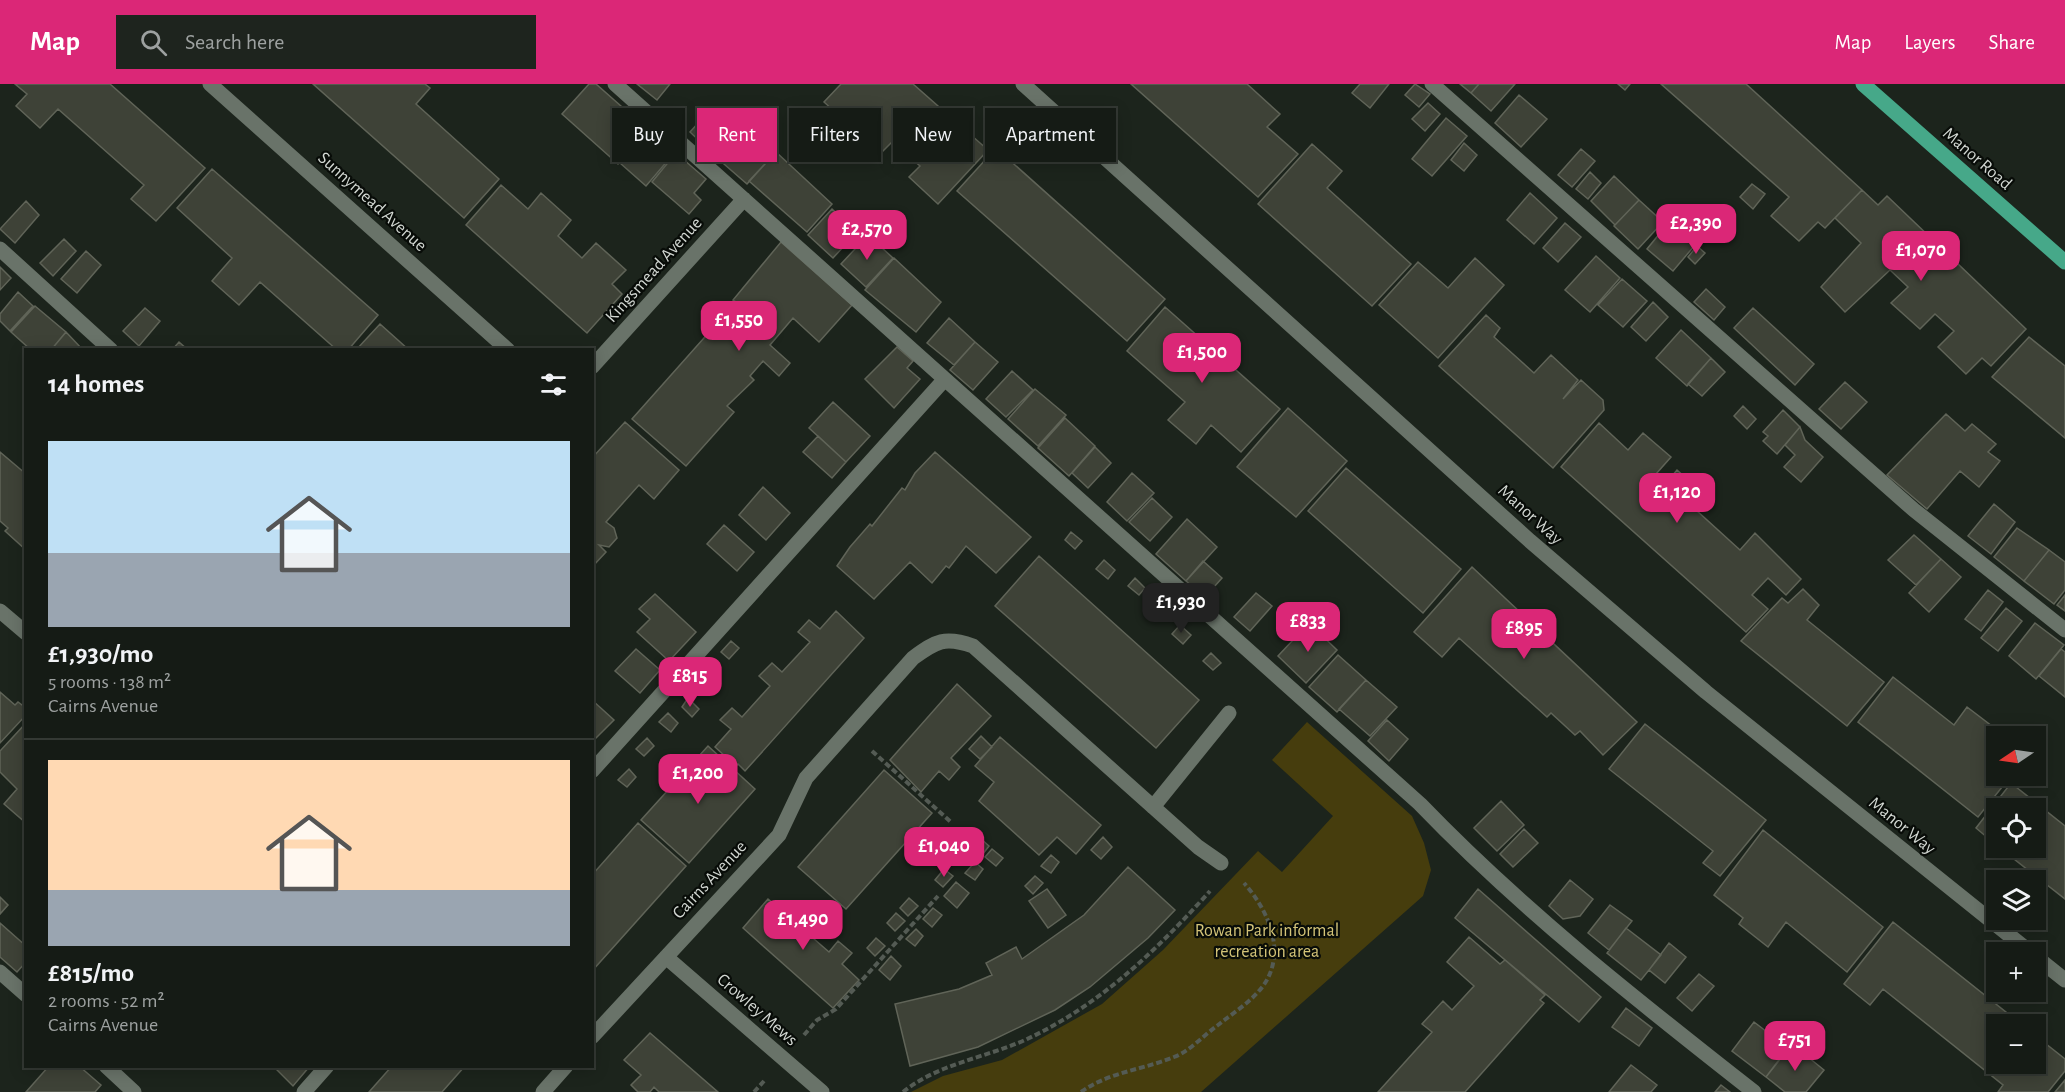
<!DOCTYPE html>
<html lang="en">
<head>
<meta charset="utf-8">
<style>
  :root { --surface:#151b15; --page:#1e241e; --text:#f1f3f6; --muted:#9da1a0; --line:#343934; --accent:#db2777 }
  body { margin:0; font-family:"Alegreya Sans",sans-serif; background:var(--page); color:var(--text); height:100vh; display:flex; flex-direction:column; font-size:22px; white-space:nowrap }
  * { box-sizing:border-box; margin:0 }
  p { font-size:20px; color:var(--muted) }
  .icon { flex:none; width:33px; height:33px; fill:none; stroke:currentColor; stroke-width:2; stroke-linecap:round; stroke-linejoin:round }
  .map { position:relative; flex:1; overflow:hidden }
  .sheet { position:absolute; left:24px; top:264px; width:570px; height:720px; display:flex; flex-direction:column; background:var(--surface); border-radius:0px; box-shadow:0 3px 15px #0003,0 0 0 2px var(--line) }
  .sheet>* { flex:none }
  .top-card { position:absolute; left:612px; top:24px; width:570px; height:54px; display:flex; gap:12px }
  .needle { width:39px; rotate:257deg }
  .buttons { position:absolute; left:1986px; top:642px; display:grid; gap:12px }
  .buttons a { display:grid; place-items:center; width:60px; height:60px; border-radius:0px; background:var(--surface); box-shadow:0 3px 15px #0003,0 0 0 2px var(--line); font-size:30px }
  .price { position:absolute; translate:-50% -51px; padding:0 14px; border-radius:12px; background:var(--accent); color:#fff; font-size:20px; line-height:39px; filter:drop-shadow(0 2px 3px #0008) }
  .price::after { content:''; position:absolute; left:50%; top:36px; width:18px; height:14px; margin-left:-9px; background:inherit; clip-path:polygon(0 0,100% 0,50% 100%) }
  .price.selected { background:#222; color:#fff }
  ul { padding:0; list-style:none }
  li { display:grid; align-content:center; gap:12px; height:318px; padding:0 24px }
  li+li { border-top:2px solid var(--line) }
  li span { display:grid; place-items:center; height:186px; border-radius:0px; color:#555 }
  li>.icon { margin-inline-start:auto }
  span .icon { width:108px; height:108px; fill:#fffc; stroke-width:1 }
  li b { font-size:26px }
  h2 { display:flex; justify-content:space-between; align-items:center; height:72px; padding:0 24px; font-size:26px }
  .tag { padding:0 21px; border-radius:0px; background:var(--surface); box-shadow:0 3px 15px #0003,0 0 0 2px var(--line); font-size:21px; line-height:54px }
  .tag.selected { background:var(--accent); color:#fff }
  header { display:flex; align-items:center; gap:36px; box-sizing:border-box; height:84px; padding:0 30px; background:var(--accent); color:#fff }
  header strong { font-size:28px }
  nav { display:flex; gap:33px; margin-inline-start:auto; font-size:21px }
  .search { width:420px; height:54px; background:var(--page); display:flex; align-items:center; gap:15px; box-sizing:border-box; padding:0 21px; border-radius:0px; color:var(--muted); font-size:22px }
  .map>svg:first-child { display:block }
</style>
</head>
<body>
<header>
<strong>Map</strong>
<div class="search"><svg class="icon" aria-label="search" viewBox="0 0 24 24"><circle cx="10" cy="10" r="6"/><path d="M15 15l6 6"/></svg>Search here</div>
<nav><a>Map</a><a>Layers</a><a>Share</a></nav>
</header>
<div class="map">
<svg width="2065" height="1008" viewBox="0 0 2065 1008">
  <rect width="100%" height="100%" fill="#1c241c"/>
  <path fill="#463d0d" d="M1307 638 1412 732 1424 759 1431 786 1423 812 1201 1008H911L943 992 1002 976 1102 920 1163 866 1258 767 1282 788 1333 732 1272 676Z"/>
  <path fill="#3e4237" stroke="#606458" stroke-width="1.5" d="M15 0H110L205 84 156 137 131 115 144 101 58 25 40 44 16 22 27 10Z
    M313 0H425L430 4 416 20 499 95 464 134Z
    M589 0H596L647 45 618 80 562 30Z
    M637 0H670L657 16Z
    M841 0H913L988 66 938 120 909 93 920 82 892 58 881 69 824 18Z
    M1131 0H1247L1280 30 1267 43 1298 70 1258 113Z
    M1360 0H1389L1370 24 1352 9Z
    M1415 0 1430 10 1419 23 1405 11Z
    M1460 0H1479L1471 9Z
    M1479 0H1515L1491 27 1471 9Z
    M1618 0H1630L1625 6Z
    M1661 0H1746L1862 106 1825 144 1818 138 1799 157 1771 132 1789 113Z
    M1519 11 1547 35 1521 63 1495 39Z
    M1428 19 1440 30 1425 47 1412 35Z
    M711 25 729 43 709 66 690 48Z
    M1446 34 1467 52 1432 92 1412 75Z
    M745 41 776 68 747 100 717 74Z
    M649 46 675 68 646 102 620 79Z
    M1464 59 1477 71 1464 87 1451 76Z
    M1312 60 1342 87 1327 104 1411 180 1372 222 1258 120Z
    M996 64 1165 215 1127 257 957 107Z
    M1581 65 1595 77 1572 103 1558 91Z
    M776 68 832 120 807 148 749 97Z
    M676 69 706 95 694 109 701 116 689 130 652 98Z
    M212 85 378 231 348 266H337L260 198 239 221 212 197 232 174 177 124Z
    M1590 88 1601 99 1588 115 1576 105Z
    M1614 92 1639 116 1615 141 1591 117Z
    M1752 100 1765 110 1753 125 1740 113Z
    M501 101 528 125 541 109 571 136 558 152 582 174 596 159 626 186 612 200 622 210 587 249 466 141Z
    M1862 106 1878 121 1887 112 2026 245 1991 282 1982 274 1966 290 1938 263 1954 247 1935 230 1920 245 1891 219 1908 203 1890 186 1845 228 1821 203 1861 159 1835 134Z
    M1530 109 1557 134 1534 160 1507 136Z
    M1639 116 1663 138 1638 165 1614 142Z
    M26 117 39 131 15 159 0 145Z
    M832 125 857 148 833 174 808 151Z
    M1669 138 1695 161 1673 187 1647 165Z
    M1565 139 1581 153 1558 178 1543 164Z
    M868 151 893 174 866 203 841 180Z
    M64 155 76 167 53 192 40 179Z
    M781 158 852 221 819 258 793 234 770 261 790 279 779 292 763 277 750 292 754 296 727 322 734 328 686 382 632 335 736 218 733 216Z
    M1697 162 1705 169 1695 180 1688 173Z
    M86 167 101 181 77 209 61 195Z
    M1596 172 1620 194 1590 228 1565 206Z
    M894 174 941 218 916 248 865 206Z
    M1475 174 1504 201 1438 274 1379 221 1418 178 1448 204Z
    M0 183 11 194 0 206Z
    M1622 195 1647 217 1623 243 1598 221Z
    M1706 205 1725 223 1714 236 1694 218Z
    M18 208 33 222 10 247 0 237V230Z
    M1653 218 1668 233 1646 257 1631 243Z
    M35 222 66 248 51 266H31L11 248Z
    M1165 223 1280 325 1241 368 1211 341 1196 360 1168 336 1185 318 1127 267Z
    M145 224 160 237 139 262 123 247Z
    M1753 224 1814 280 1795 301 1734 244Z
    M1486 231 1500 244 1494 253 1534 289 1551 271 1578 296 1563 315 1581 296 1603 316 1604 326 1553 384 1439 282Z
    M949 234 975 258 954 281 927 259Z
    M380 240 409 266H356Z
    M1681 246 1711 274 1687 302 1656 274Z
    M66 248 83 266H51Z
    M2029 253 2065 282V354L1992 293Z
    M179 258 188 266H172Z
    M975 258 998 278 973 306 950 286Z
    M897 263 913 277 907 284 920 295 894 324 865 295Z
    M1711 274 1725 288 1702 312 1688 300Z
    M1012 287 1033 306 1006 333 986 315Z
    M1845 298 1867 318 1841 345 1819 325Z
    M1035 305 1066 331 1038 362 1008 335Z
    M833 318 870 352 846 378 809 344Z
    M1743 322 1756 335 1747 345 1734 332Z
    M1288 324 1347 377 1296 433 1237 383Z
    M1783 326 1800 343 1777 370 1763 357 1768 352 1763 348Z
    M1946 330 1965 347 1972 340 1996 360 1988 368 2000 377 1979 403 1960 387 1927 425 1887 391Z
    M1065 334 1095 362 1069 392 1038 364Z
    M625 338 679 386 654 415 639 401 606 438 614 444 617 454 609 463 599 461 606 468 592 483V374Z
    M1599 339 1628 366 1643 349 1671 373 1656 390 1666 399 1677 386 1696 403 1685 416 1740 466 1755 449 1801 495 1786 511 1768 494 1752 511 1768 525 1746 548 1561 383Z
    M1800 343 1805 356 1823 373 1801 398 1784 383 1795 371 1785 361Z
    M818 352 846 378 832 394 803 368Z
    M1095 363 1111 379 1088 404 1072 389Z
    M0 368 26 390V466L5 447 8 444 0 437Z
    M935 368 1031 453 996 489 966 462 949 484 946 482 932 499 910 478 874 515 837 482 850 463 870 440 872 442 902 404 905 406 915 389Z
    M1346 384 1461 485 1423 529 1308 427Z
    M1132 389 1154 409 1127 437 1107 418Z
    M763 403 790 429 766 456 739 431Z
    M1152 414 1172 433 1150 457 1129 438Z
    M1994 420 2015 438 1991 470 1968 452Z
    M1187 435 1217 463 1186 497 1156 470Z
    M724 441 754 468 737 487 707 460Z
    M2017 444 2049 466 2024 497 1994 473Z
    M1071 448 1082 457 1075 465 1065 456Z
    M1914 451 1941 475 1916 501 1888 476Z
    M2049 466 2065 478V506L2054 520 2024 497Z
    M1039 472 1199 616 1156 664 995 522Z
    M1941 475 1961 493 1929 528 1909 509Z
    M1104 476 1115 486 1108 495 1096 485Z
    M1203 477 1222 494 1205 513 1186 497Z
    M1472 483 1637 638 1603 671 1580 647 1575 651 1551 629 1547 633 1459 554 1442 573 1414 548Z
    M1135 494 1145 504 1139 511 1128 502Z
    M1803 505 1819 521 1807 536 1884 598 1847 642 1741 557 1782 514 1788 519Z
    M1988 506 2003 518 1981 547 1965 535Z
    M1256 509 1272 522 1250 547 1234 533Z
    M655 510 696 548 669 577 637 548 650 535 639 525Z
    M2065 511V527L2057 521Z
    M1157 513 1169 523 1162 531 1150 521Z
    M2006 524 2022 537 1998 567 1981 554Z
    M836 527 864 554 745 687 738 680 736 682 715 663 731 645 720 636 732 624 742 633 770 602 759 592 772 579 782 588 810 558 798 548 809 536 820 545Z
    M1309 539 1337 566 1306 599 1278 572Z
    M2035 539 2064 561 2036 595 2009 572Z
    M1180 541 1191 551 1183 560 1172 550Z
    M731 557 739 564 729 575 721 568Z
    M636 565 660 586 640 609 615 587Z
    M2061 565 2065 568V613L2039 592Z
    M1211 569 1221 579 1213 586 1203 577Z
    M1338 571 1366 596 1337 628 1309 603Z
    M1893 593 1954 641 1967 623 2005 652H1996V692H2011L1978 733 1858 638Z
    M1366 596 1397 623 1370 652 1339 625Z
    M957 600 991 632 951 674 960 683 949 696 939 687 921 708 890 676Z
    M0 608 15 621 18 618 26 624V631L0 659Z
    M688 614 699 625 692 633 682 623Z
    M592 616 614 636 592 658Z
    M668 629 678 639 671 648 659 638Z
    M1387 636 1408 655 1389 677 1368 657Z
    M26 639V739L4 720 17 705 0 688V667Z
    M1645 640 1766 736 1720 792 1703 779 1713 767 1609 685Z
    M981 652 992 663 980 675 969 665Z
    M1000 653 1101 741 1076 770 1057 753 1039 771 979 717 994 698 975 682Z
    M647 654 654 662 644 672 636 665Z
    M708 662 755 705 689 779 641 736Z
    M629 685 636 693 627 703 618 696Z
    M884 686 932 729 846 825 798 783Z
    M2011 699 2065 742V815L2000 764H2036V724H1996V761L1976 744Z
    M1501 717 1524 741 1497 767 1474 744Z
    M638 739 686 782 592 887V791Z
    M1524 745 1538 759 1513 783 1500 770Z
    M1763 746 1883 843 1847 888 1786 838 1768 863 1739 840 1743 834 1714 811Z
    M979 753 989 762 982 771 972 761Z
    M1103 753 1112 763 1101 775 1091 766Z
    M970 763 979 771 970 781 961 773Z
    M992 765 1003 774 996 782 985 773Z
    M1051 771 1059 778 1051 789 1041 782Z
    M975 778 983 785 975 796 965 789Z
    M1128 783 1175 826 1148 854 1090 903 1055 926 978 963 910 982 895 920 959 905 992 891 986 879 1016 863 1022 875 1084 831Z
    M944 785 953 792 943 803 935 796Z
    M1035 792 1043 799 1033 810 1025 802Z
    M1570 796 1593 815 1580 832 1563 835 1549 822Z
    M956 798 969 809 957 824 944 812Z
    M1047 805 1066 831 1048 844 1029 817Z
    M1478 805 1601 913 1579 938 1455 834Z
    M0 813 8 821 0 830Z
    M909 814 918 822 908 832 900 824Z
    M768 815 785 829 794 818 808 830 798 841 829 868 838 857 852 869 842 880 859 896 833 924 743 844Z
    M1610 821 1632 837 1609 866 1588 849Z
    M933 824 942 831 932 843 923 835Z
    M896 829 905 837 895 847 887 839Z
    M1893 838 2021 940H1996V980H2036V952L2065 975V987L2048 1008H1998L2003 1001 1883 905 1870 921 1844 900Z
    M0 839 26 862V878L17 888 0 873Z
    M1626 844 1661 871 1641 896 1607 869Z
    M916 845 923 852 915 862 906 855Z
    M1469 853 1500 880 1505 876 1545 911 1540 916 1544 919 1465 1008H1378L1432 948 1422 940 1443 917 1452 926 1474 902 1447 878Z
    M876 854 885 862 875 872 867 864Z
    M1669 859 1686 873 1665 899 1649 886Z
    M891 872 901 882 890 896 879 886Z
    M1699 890 1714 902 1692 927 1677 914Z
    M1626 924 1652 944 1639 962 1612 943Z
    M1754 938 1788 964 1766 993 1732 967Z
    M650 949 718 1008H659L654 1003 650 1008H638L631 1001 641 991 624 976Z
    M1792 960 1824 986 1806 1008H1785L1766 993Z
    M1631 981 1657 1001 1651 1008H1609Z
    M49 982H79L101 1001 95 1008H26Z
    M278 982H310L293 1002 276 985Z
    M392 982H465L442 1008H369Z
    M2065 996V1008H2055Z
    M1721 1001 1730 1008H1715Z"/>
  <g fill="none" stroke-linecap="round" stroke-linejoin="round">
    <path stroke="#545b54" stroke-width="4" stroke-dasharray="6 3" stroke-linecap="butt" d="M872 667 952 739
      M804 951 817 936 836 925 938 812
      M754 1008 764 997
      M903 1008C938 980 984 974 1025 956 1099 922 1156 867 1210 807
      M1081 1008C1109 988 1142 986 1174 973 1190 967 1204 951 1218 941 1233 929 1251 918 1263 902 1287 869 1269 827 1244 799"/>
    <path stroke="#697369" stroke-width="15" d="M210 0 508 266
      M615 0 1420 720C1522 826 1638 917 1754 1008
      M1023 0 1530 457 1706 608 2030 868
      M1432 0 1914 426 2065 546
      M0 165 111 266
      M592 283 744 115
      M0 527 26 549
      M592 687 944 296
      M1153 723 1229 629
      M666 873 822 1008
      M2036 873 2065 896
      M0 888 26 911
      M592 953 779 751 806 694 913 574C936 557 945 552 973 562L1198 763 1221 779
      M106 982 134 1008
      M304 1008 327 982
      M543 1008 566 982"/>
    <path stroke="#46a889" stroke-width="15" d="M1863 0 2065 178"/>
  </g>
  <g text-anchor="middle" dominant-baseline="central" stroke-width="4.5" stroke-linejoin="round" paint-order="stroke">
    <g font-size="18" fill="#d2d7d2" stroke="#080c08">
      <text transform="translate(1977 75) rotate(41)">Manor Road</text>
      <text transform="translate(372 118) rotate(42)">Sunnymead Avenue</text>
      <text transform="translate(654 186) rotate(-48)">Kingsmead Avenue</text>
      <text transform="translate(1530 431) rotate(42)">Manor Way</text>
      <text transform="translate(1902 742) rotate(39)">Manor Way</text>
      <text transform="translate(710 796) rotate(-47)">Cairns Avenue</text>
      <text transform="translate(757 926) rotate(41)">Crowley Mews</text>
    </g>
    <g font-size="18" fill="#d4c478" stroke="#080c08">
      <text x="1267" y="847">Rowan Park informal<tspan x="1267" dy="21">recreation area</tspan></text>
    </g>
  </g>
</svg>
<div class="buttons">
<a><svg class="needle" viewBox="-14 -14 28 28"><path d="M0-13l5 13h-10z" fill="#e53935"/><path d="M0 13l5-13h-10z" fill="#9da1a0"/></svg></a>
<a><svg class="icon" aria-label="locate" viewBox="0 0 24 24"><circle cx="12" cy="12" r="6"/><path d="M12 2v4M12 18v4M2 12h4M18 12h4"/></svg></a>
<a><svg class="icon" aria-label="layers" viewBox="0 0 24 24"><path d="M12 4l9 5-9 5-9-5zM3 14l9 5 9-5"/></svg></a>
<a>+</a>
<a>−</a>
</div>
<b class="price" style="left:1696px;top:171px">£2,390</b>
<b class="price" style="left:867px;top:177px">£2,570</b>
<b class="price" style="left:1921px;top:198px">£1,070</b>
<b class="price" style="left:739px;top:268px">£1,550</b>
<b class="price" style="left:1202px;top:300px">£1,500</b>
<b class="price" style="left:1677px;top:440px">£1,120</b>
<b class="price selected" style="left:1181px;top:550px">£1,930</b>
<b class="price" style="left:1308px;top:569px">£833</b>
<b class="price" style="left:1524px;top:576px">£895</b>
<b class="price" style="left:690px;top:624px">£815</b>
<b class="price" style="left:698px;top:721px">£1,200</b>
<b class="price" style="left:944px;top:794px">£1,040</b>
<b class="price" style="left:803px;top:867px">£1,490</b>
<b class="price" style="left:1795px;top:988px">£751</b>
<div class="top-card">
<a class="tag">Buy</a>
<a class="tag selected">Rent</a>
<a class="tag">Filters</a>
<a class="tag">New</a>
<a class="tag">Apartment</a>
</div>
<section class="sheet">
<h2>14 homes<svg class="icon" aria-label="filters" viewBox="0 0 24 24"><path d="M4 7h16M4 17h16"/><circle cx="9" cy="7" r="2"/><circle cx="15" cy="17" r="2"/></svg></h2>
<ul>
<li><span style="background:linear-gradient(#bfe0f5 60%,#9aa5b1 0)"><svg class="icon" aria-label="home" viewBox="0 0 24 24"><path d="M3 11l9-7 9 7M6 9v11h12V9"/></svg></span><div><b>£1,930/mo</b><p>5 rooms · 138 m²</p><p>Cairns Avenue</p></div></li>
<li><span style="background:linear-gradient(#ffd9b3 70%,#9aa5b1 0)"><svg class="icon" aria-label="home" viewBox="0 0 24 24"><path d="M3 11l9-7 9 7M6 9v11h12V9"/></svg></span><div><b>£815/mo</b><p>2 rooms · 52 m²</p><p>Cairns Avenue</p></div></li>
</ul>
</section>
</div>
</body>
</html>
